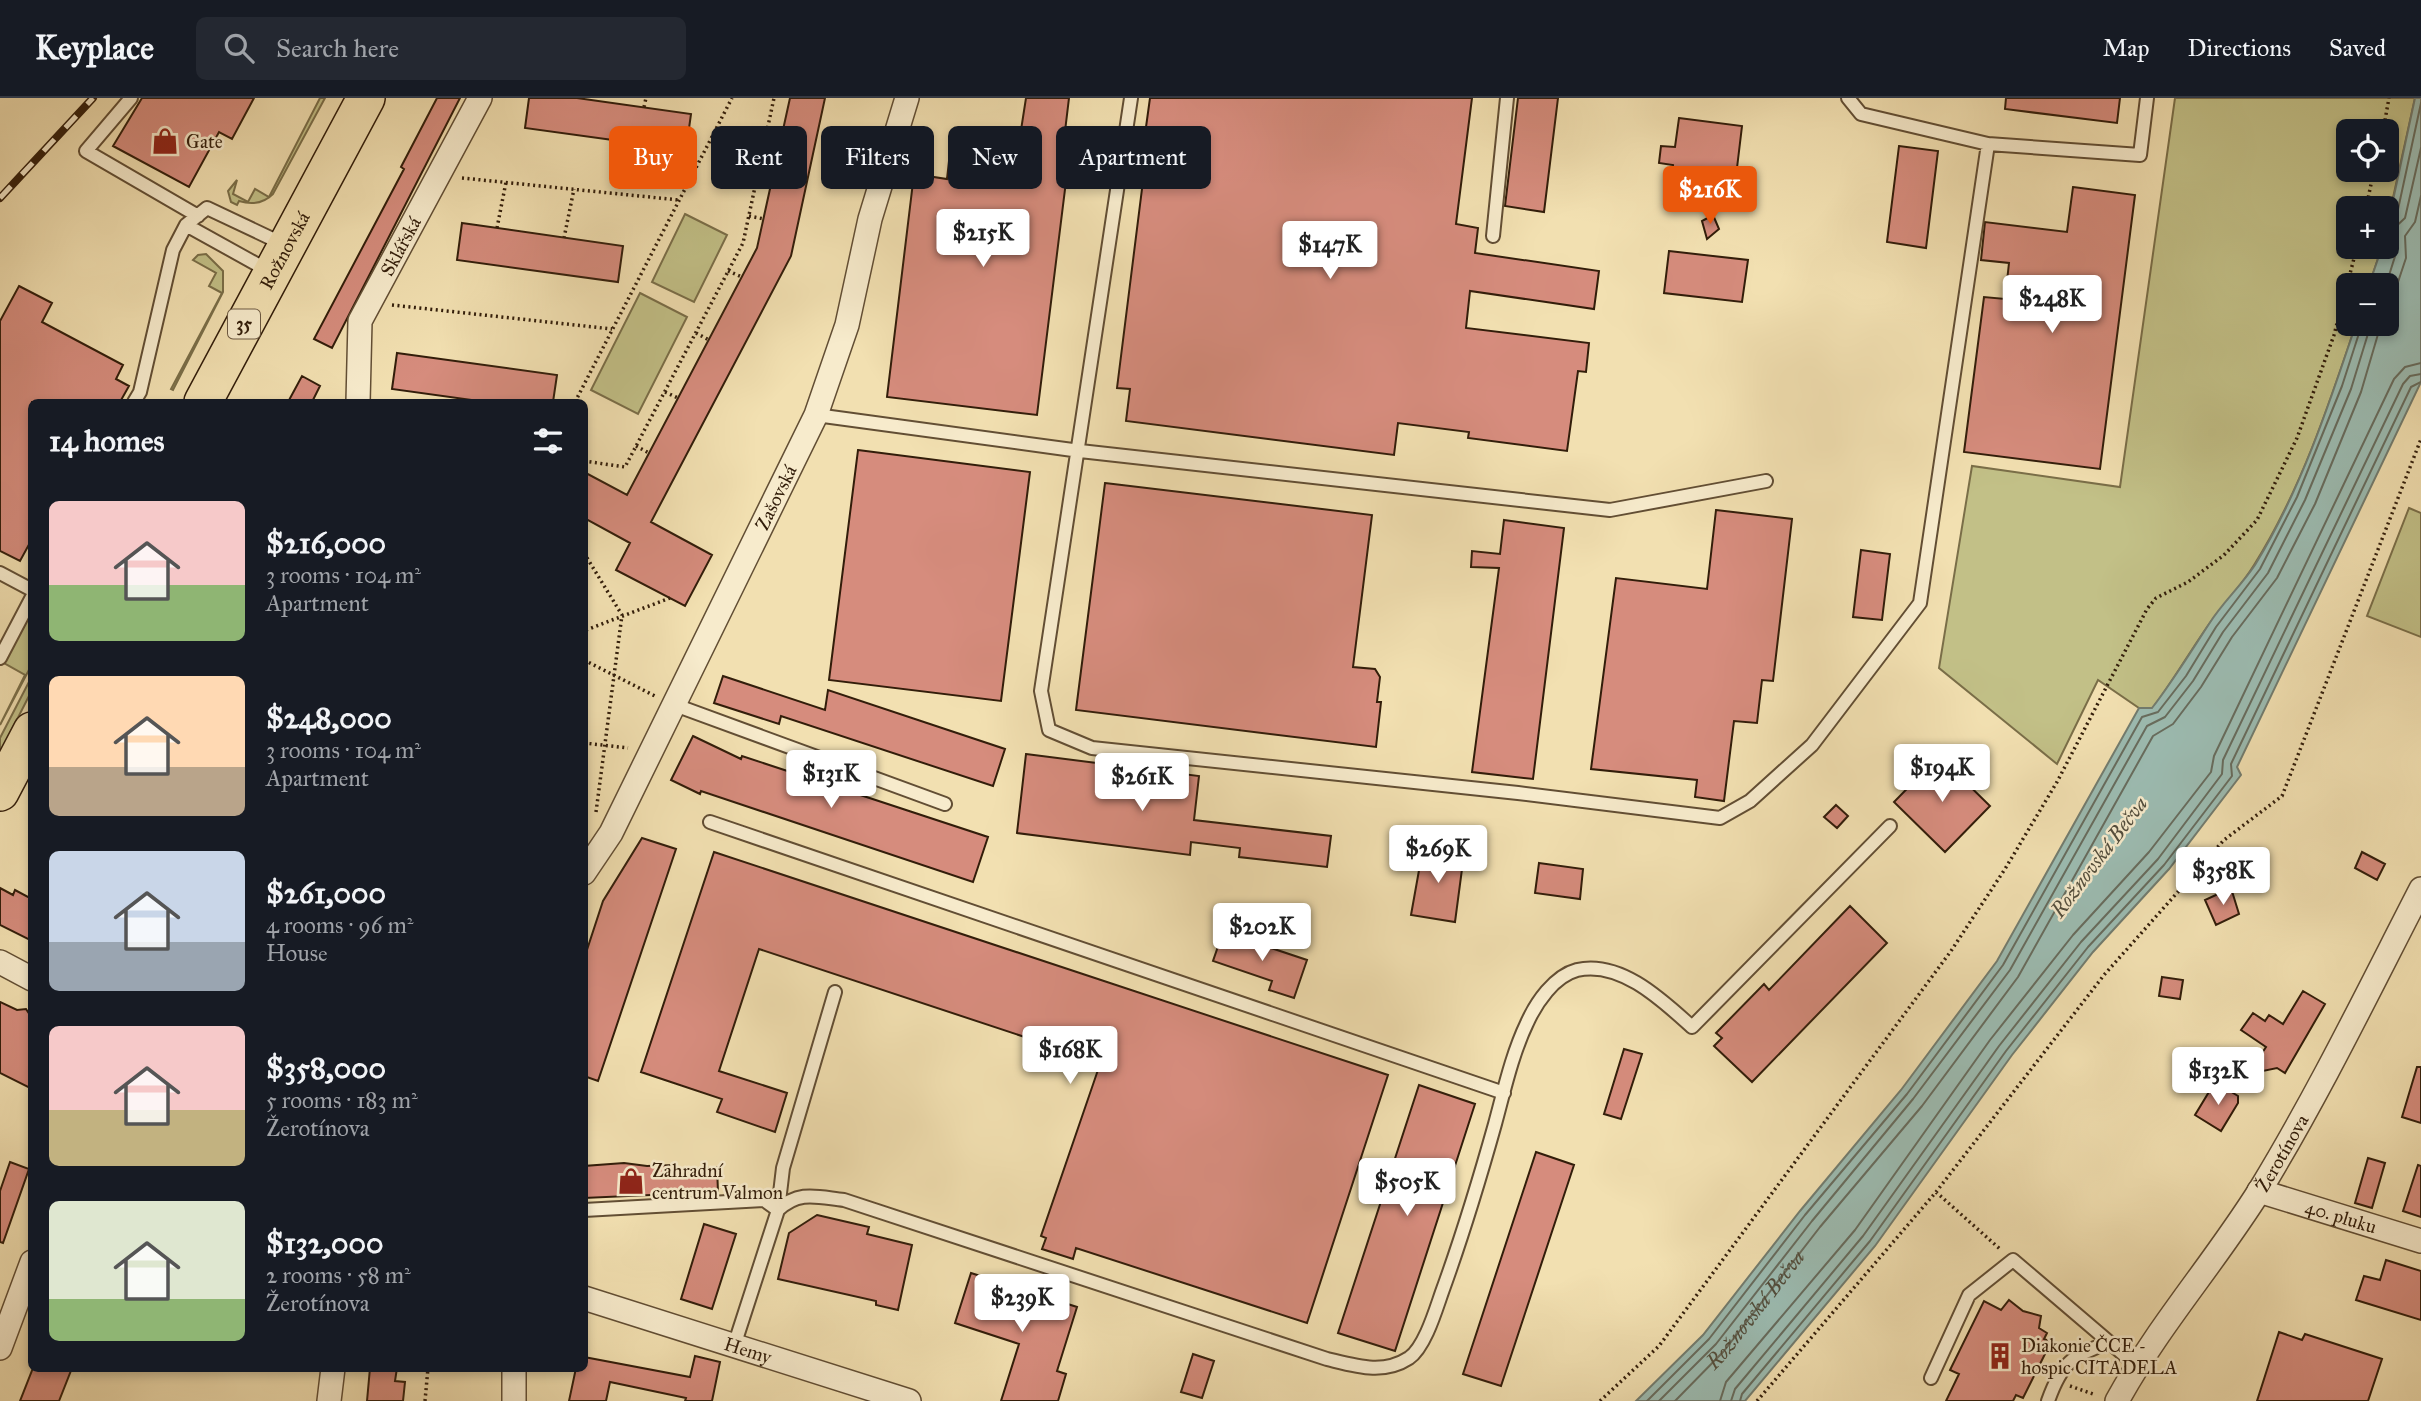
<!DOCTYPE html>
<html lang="en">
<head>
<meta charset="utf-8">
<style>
  :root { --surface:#171b24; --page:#242831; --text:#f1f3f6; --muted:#9ea1a6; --line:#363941; --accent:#ea580c }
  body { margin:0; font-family:"IM FELL Great Primer",serif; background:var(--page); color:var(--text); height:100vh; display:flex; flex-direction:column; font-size:26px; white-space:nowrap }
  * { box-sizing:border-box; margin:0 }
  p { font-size:23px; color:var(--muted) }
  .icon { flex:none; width:38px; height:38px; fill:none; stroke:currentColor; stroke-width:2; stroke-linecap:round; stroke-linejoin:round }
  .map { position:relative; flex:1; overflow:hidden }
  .panel { position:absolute; left:28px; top:301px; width:560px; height:973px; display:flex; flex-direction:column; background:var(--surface); border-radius:10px; box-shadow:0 4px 10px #0003 }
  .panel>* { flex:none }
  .hud { position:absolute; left:609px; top:28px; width:665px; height:63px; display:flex; gap:14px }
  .tools { position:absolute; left:2336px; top:21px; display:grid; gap:14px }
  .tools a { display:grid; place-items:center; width:63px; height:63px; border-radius:10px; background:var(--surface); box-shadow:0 4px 10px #0003; font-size:35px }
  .price { position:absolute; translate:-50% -60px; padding:0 16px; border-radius:7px; background:#fff; color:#222; font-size:23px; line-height:46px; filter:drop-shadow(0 2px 4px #0008) }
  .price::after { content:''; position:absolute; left:50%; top:42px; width:21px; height:16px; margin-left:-10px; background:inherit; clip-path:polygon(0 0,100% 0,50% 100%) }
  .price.active { background:var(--accent); color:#fff }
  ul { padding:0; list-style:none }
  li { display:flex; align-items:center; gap:21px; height:175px; padding:0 21px }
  li span { display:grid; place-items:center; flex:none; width:196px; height:140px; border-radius:10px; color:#555 }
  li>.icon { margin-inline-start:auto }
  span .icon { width:84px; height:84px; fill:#fffc; stroke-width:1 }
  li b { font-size:30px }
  h2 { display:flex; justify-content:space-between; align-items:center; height:84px; padding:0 21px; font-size:30px }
  .tag { padding:0 24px; border-radius:10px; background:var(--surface); box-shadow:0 4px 10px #0003; font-size:24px; line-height:63px }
  .tag.active { background:var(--accent); color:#fff }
  header { display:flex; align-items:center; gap:42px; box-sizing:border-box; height:98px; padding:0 35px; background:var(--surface); border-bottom:2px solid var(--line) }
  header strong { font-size:33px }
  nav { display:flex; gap:38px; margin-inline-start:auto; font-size:24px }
  .search { width:490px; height:63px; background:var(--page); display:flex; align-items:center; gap:18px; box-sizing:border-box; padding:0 24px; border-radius:10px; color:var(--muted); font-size:26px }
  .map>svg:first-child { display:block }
</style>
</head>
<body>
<header>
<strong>Keyplace</strong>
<div class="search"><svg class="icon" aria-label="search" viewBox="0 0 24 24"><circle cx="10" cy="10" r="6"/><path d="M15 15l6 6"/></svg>Search here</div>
<nav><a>Map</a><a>Directions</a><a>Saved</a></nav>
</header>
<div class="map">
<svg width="2421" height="1303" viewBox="0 0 2421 1303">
  <rect width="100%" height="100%" fill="#f2e0b1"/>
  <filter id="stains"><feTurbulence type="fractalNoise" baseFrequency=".00286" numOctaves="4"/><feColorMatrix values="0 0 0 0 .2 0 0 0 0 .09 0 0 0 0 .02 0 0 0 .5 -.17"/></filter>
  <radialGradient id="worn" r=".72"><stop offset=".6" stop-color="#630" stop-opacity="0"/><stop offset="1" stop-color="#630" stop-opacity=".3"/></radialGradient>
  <path fill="#c2c087" stroke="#7a6e48" stroke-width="2" fill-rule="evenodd" d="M320 0H325L273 96C263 106 252 107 239 103L237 107 231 104 228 93 237 82 233 96 248 104 255 91 269 99Z
    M2175 0H2415L2387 127V110H2348V149H2382L2369 187H2348V226H2356C2329 307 2300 394 2254 467 2242 487 2225 504 2212 522 2191 551 2174 582 2152 611L2139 610 2098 582 2057 666 1939 570 1972 368 2120 389ZM2348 33H2387V72H2348Z
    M685 116 727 137 694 204 652 184Z
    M206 156 223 173V194L173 292 171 291 222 195 209 188 216 175 193 162 198 157Z
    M640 195 687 219 638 316 591 292Z
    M2409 410 2421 415V539L2367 518Z
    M31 514V568L0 627 25 577 4 565Z
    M31 580V594L0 655V640Z"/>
  <path fill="#9cbcb2" stroke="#727c6f" stroke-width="2" d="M2415 0H2421V284L2237 669 2241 677 2169 771 2093 854 2012 957 1875 1148 1745 1303H1636L1703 1237 1800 1113 1901 992 1997 863 2139 610H2152C2173 583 2190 555 2209 526 2222 505 2241 488 2255 467 2300 394 2329 307 2356 226H2387V187H2369L2382 149H2387V130Z"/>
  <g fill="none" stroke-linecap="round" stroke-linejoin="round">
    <g stroke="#676c5e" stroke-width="2">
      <path d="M2387 123 2397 116 2421 5"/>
      <path d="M2386 187 2397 152 2390 134 2405 120 2421 50"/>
      <path d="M2387 206 2394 196 2406 160 2405 138 2415 124 2421 98"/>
      <path d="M1647 1303 1709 1241 1805 1117 1907 996 2003 867 2142 619 2158 614 2186 578 2216 529 2260 471 2297 399 2342 288 2362 226"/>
      <path d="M1659 1303 1716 1246 1812 1123 1913 1001 2010 872 2147 628 2165 619 2193 583 2223 534 2268 475 2305 402 2351 291 2371 226"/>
      <path id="s1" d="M1675 1303 1724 1253 1820 1129 1922 1008 2018 879 2153 638 2173 626 2201 589 2232 539 2277 480 2315 406 2361 294 2381 226"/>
      <path d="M1720 1303 1726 1284 1855 1132 1990 942 2073 837 2149 754 2211 674 2214 658 2394 281 2405 269 2421 265"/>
      <path d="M1731 1303 1735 1291 1863 1138 1999 948 2081 844 2158 761 2222 676 2223 662 2403 286 2410 278 2421 276"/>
      <path d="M1740 1303 1742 1296 1870 1143 2006 953 2088 849 2164 767 2232 678 2231 666 2411 289 2421 284"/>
    </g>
  </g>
  <path fill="#d68c7d" stroke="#321d0a" stroke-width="2" d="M142 0H254L232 41 219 34 189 89 113 48Z
    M437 0H460L332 250 314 241 404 71 401 69Z
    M529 0H577L691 16 686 52 525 30Z
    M790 0H825L791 158 651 424 712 457 685 508 616 472 630 445 584 420V374L627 397 757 150Z
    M1026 0H1069L1063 50 1070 51 1037 317 887 299 914 76 947 81 952 36 1019 45Z
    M1150 0H1472L1456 126 1478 130 1475 155 1599 173 1594 211 1470 193 1466 230 1589 245 1586 274 1578 273 1567 353 1468 340 1469 334 1398 325 1394 357 1126 323 1130 291 1117 290 1146 59 1142 58Z
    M1518 0H1558L1544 114 1505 108Z
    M2006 0H2120L2117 25 2005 11Z
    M1679 20 1742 28 1734 95 1671 87 1673 67 1659 65 1661 48 1675 49Z
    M1899 48 1938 53 1926 150 1887 144Z
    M2073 89 2135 97 2100 371 1964 354 1984 199 2005 201 2009 165 1981 162 1985 124 2067 134Z
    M1713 117 1719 131 1707 141 1702 123Z
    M462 125 623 148 618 184 457 162Z
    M1669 153 1748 162 1742 204 1664 195Z
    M19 188 52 205 42 224 123 267 116 281 129 288 120 304H32V441L20 463 0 453V223Z
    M397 255 557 277 553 304H486L392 291Z
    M302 278 320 288 312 304H288Z
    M858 352 1030 374 1001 603 829 582Z
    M1105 385 1372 417 1353 569 1375 571 1380 579 1377 604H1381L1376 649 1076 612Z
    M1716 412 1792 421 1773 583 1762 582 1757 625 1734 623 1724 703 1695 699 1697 682 1591 671 1616 480 1707 491Z
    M1504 422 1564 430 1533 681 1472 674 1499 470 1471 469 1472 453 1500 456Z
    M1861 452 1890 456 1882 522 1853 519Z
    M723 578 825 612 828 592 1005 651 993 688 781 618 779 626 714 605Z
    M693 638 741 661 742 658 988 739 973 784 701 693 700 696 671 682Z
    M1026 656 1199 678 1194 722 1331 738 1327 769 1239 759 1240 750 1191 744 1190 757 1017 735Z
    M1939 658 1990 708 1945 754 1894 704Z
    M1836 707 1848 718 1837 730 1824 719Z
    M642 740 676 751 598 983 584 978V861L603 803Z
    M1423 750 1464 756 1455 824 1411 817Z
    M714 754 1388 977 1307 1225 1076 1150 1073 1161 1042 1151 1046 1140 1041 1138 1099 969 1071 960 1073 955 759 851 719 973 787 995 775 1034 717 1014 722 1001 641 974Z
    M2362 754 2385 766 2377 782 2355 770Z
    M1539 765 1583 771 1580 801 1535 795Z
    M0 790 13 797 15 792 32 801V843L0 827Z
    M2231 790 2239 816 2216 827 2205 802Z
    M1850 808 1887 845 1752 984 1714 948 1722 940 1716 935 1764 886 1769 892Z
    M1223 834 1307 862 1294 900 1269 892 1272 883 1213 863Z
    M2162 879 2183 882 2180 901 2159 898Z
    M2303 893 2325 906 2285 975 2277 970 2263 973 2256 964 2266 949 2241 932 2253 915 2265 923 2269 917 2283 926Z
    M0 904 17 912 26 911 32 920V991L0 975Z
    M1624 951 1642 956 1621 1021 1604 1016Z
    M2417 969H2421V1025L2402 1019Z
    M2215 984 2238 998V1005L2221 1033 2195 1017Z
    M1419 987 1475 1006 1395 1253 1338 1235Z
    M1536 1054 1574 1067 1501 1288 1463 1276Z
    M2368 1060 2385 1065 2372 1110 2355 1105Z
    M10 1064 29 1071 3 1145 0 1144V1093Z
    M624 1065 647 1068 675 1067 676 1071 717 1069 718 1094 584 1100V1068Z
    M2418 1067 2421 1068V1119L2403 1113Z
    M817 1117 869 1129 867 1136 912 1147 898 1212 876 1207V1203L778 1181 789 1135Z
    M704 1126 736 1136 712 1211 681 1201Z
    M2386 1162 2421 1173V1222L2356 1202 2364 1178 2380 1182Z
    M971 1175 1077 1209 1057 1273 1066 1276 1058 1303H1001L1019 1246 955 1225Z
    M2009 1202 2023 1213 2041 1218 2039 1230 2047 1235 2044 1241 2051 1244 2023 1300 2016 1297 2013 1303H1946L1959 1276 1950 1272 1984 1203 2001 1212Z
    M2279 1234 2302 1242 2305 1236 2382 1261 2368 1303H2257Z
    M1193 1256 1214 1263 1202 1300 1181 1294Z
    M695 1258 720 1264 712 1303H685L686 1300 610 1284 606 1303H569L576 1270H584V1259L690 1279Z
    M33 1270H72L59 1303H20Z
    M370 1270H397L395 1283 405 1284 403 1303H367Z"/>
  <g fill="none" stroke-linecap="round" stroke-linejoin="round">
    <defs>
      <path id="service" d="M131 0 86 53 198 118
        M1131 0 1041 593 1049 632 1092 650 1518 695 1720 720 1750 703 1812 647 1920 505 1988 46
        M1848 0 1861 16 1988 46 2140 57 2147 0
        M186 127 269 173
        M1493 138 1507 0
        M134 304 140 294 173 152 186 127 207 110 283 146
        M816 317 1080 353 1610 412 1766 383
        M0 475 32 492
        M0 560 32 499
        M675 607 945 706
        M710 724 1504 995
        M584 1112 764 1102 778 1112 783 1070 835 894
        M734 1248 778 1112C799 1092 817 1099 844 1102L1327 1261C1356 1268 1383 1277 1409 1260 1425 1249 1436 1211 1442 1194 1462 1139 1479 1083 1495 1026 1504 993 1512 956 1527 925 1536 905 1554 878 1577 872 1621 862 1663 903 1692 929L1890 728
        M1931 1280 1969 1197 2013 1162 2136 1267
        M2048 1303C2062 1263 2072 1259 2109 1244"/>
      <g id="minor">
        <path id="s2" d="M358 304 360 223 480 0"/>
        <path id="s3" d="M584 775 611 735 816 317 847 227 870 121 907 0"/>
        <path d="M0 864 32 881"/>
        <path id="s4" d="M2259 1093 2421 1143"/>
        <path id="s5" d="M584 1200 909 1303"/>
        <path d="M0 1250 32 1164"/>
        <path d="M329 1303 333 1270"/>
        <path d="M514 1303V1270"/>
        <path id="s6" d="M2117 1303C2158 1228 2215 1164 2260 1092 2319 995 2369 892 2421 791"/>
      </g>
      <g id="primary">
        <path id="s7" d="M203 304 366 0"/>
        <path d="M0 694 32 633"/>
      </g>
    </defs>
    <use href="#service" stroke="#624e34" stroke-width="16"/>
    <use href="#minor" stroke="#624e34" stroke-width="26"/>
    <use href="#primary" stroke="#321d0a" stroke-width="40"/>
    <path stroke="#321d0a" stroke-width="3.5" stroke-dasharray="2 3.5" stroke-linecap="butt" d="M644 9 646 0
      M2383 33 2389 0
      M765 51 778 53
      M462 80 679 102
      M2366 110 2374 72
      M749 118 764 121
      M497 130 506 84
      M564 140 574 91
      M728 173 742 179
      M392 207 612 231
      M696 235 709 242
      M665 294 678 300
      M575 304 732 0
      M636 348 649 355
      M584 363 625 369 743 145 774 0
      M584 455 622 517 596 714
      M586 532 670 500
      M584 562 655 598
      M584 645 628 650
      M1936 1094 2000 1151
      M2070 1288 2096 1297
      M425 1303 428 1270
      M1600 1303 1659 1248 1951 853 2005 771 2057 684 2147 511 2156 500 2188 484 2224 457 2257 422 2297 340 2334 237 2357 149
      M1757 1303 1936 1094 2104 877 2224 742 2282 698 2421 341"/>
    <use href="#service" stroke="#f7ebcc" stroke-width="12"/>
    <use href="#minor" stroke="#f7ebcc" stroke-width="23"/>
    <use href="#primary" stroke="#f2e0b1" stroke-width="37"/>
    <defs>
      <path id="rail" d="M0 100 93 0"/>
    </defs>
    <use href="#rail" stroke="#321d0a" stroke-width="8"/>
    <use href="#rail" stroke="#f7ebcc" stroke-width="5" stroke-dasharray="16" stroke-linecap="butt"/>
  </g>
  <defs>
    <symbol id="shop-bare" viewBox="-9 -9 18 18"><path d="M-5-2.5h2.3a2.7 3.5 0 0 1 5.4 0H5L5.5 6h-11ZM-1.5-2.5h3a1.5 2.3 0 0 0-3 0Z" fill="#8f2418" stroke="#f7ebcc" stroke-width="2.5" paint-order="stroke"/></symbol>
    <symbol id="building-bare" viewBox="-9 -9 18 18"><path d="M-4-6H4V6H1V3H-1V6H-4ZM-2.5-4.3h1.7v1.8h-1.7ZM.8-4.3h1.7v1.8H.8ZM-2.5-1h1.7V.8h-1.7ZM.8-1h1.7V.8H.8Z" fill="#8f2418" stroke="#f7ebcc" stroke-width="2.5" paint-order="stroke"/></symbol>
  </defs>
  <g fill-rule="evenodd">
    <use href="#shop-bare" x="146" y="24" width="38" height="38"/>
    <use href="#shop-bare" x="612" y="1064" width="38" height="38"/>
    <use href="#building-bare" x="1981" y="1239" width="38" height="38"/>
  </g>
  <g text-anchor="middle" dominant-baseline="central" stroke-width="5" stroke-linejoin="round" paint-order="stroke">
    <rect fill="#f7ebcc" stroke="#6d5b44" stroke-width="2" x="228" y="211.5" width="32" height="29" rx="5"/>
    <g font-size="18" font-weight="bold" fill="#321d0a">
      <text x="244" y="226">35</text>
    </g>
    <g font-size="19" fill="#321d0a" stroke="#f7ebcc" text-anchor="start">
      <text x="186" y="43">Gate</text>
      <text x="652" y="1072">Zahradní<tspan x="652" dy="22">centrum Valmon</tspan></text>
      <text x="2021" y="1247">Diakonie ČCE -<tspan x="2021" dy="22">hospic CITADELA</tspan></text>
    </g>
    <g font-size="19" fill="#321d0a" stroke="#f7ebcc">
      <text stroke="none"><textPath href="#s2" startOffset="166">Sklářská</textPath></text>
      <text stroke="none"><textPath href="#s7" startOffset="172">Rožnovská</textPath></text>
      <text stroke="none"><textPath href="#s3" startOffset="422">Zašovská</textPath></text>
      <text stroke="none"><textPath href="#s6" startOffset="298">Žerotínova</textPath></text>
      <text stroke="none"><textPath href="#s4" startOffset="86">40. pluku</textPath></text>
      <text stroke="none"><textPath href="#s5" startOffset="172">Hemy</textPath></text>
    </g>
    <g font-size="21" font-style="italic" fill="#524d3c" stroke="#f7ebcc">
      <text transform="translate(2099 759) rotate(-53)">Rožnovská Bečva</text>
      <text stroke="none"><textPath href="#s1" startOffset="122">Rožnovská Bečva</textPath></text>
    </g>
  </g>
  <rect width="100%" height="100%" filter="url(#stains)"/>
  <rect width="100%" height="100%" fill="url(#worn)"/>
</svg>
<div class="tools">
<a><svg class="icon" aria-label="locate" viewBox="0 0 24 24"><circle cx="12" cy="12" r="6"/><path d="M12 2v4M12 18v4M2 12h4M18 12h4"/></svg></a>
<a>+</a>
<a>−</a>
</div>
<b class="price active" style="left:1710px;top:128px">$216K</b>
<b class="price" style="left:983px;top:171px">$215K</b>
<b class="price" style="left:1330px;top:183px">$147K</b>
<b class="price" style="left:2052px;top:237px">$248K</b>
<b class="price" style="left:1942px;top:706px">$194K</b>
<b class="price" style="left:831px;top:712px">$131K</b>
<b class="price" style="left:1142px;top:715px">$261K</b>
<b class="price" style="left:1438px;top:787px">$269K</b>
<b class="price" style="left:2223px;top:809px">$358K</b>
<b class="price" style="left:1262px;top:865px">$202K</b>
<b class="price" style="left:1070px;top:988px">$168K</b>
<b class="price" style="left:2218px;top:1009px">$132K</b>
<b class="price" style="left:1407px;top:1120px">$505K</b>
<b class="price" style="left:1022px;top:1236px">$239K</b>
<div class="hud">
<a class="tag active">Buy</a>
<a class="tag">Rent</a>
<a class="tag">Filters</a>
<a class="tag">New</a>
<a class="tag">Apartment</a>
</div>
<section class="panel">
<h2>14 homes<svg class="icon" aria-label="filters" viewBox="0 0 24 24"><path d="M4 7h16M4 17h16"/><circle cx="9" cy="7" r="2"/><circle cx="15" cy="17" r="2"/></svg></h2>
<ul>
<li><span style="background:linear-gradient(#f6c9c9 60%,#8fb573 0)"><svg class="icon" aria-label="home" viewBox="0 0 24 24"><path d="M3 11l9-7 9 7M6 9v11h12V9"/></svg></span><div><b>$216,000</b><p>3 rooms · 104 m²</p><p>Apartment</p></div></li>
<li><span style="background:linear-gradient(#ffd9b3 65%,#b9a48a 0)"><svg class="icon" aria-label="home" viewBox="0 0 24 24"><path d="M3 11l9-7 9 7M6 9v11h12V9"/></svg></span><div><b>$248,000</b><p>3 rooms · 104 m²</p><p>Apartment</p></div></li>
<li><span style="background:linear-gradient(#c9d6e8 65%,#9aa5b1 0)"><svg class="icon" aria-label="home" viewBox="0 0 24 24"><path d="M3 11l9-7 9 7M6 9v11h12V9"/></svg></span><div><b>$261,000</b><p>4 rooms · 96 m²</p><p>House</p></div></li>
<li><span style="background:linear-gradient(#f6c9c9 60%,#c2b280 0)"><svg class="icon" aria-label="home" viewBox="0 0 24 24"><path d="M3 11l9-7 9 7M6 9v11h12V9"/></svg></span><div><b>$358,000</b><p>5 rooms · 183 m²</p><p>Žerotínova</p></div></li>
<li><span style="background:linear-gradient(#dfe7d0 70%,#8fb573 0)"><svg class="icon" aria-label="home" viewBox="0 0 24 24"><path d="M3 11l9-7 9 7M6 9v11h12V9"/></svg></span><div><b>$132,000</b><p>2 rooms · 58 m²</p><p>Žerotínova</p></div></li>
</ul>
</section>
</div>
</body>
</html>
